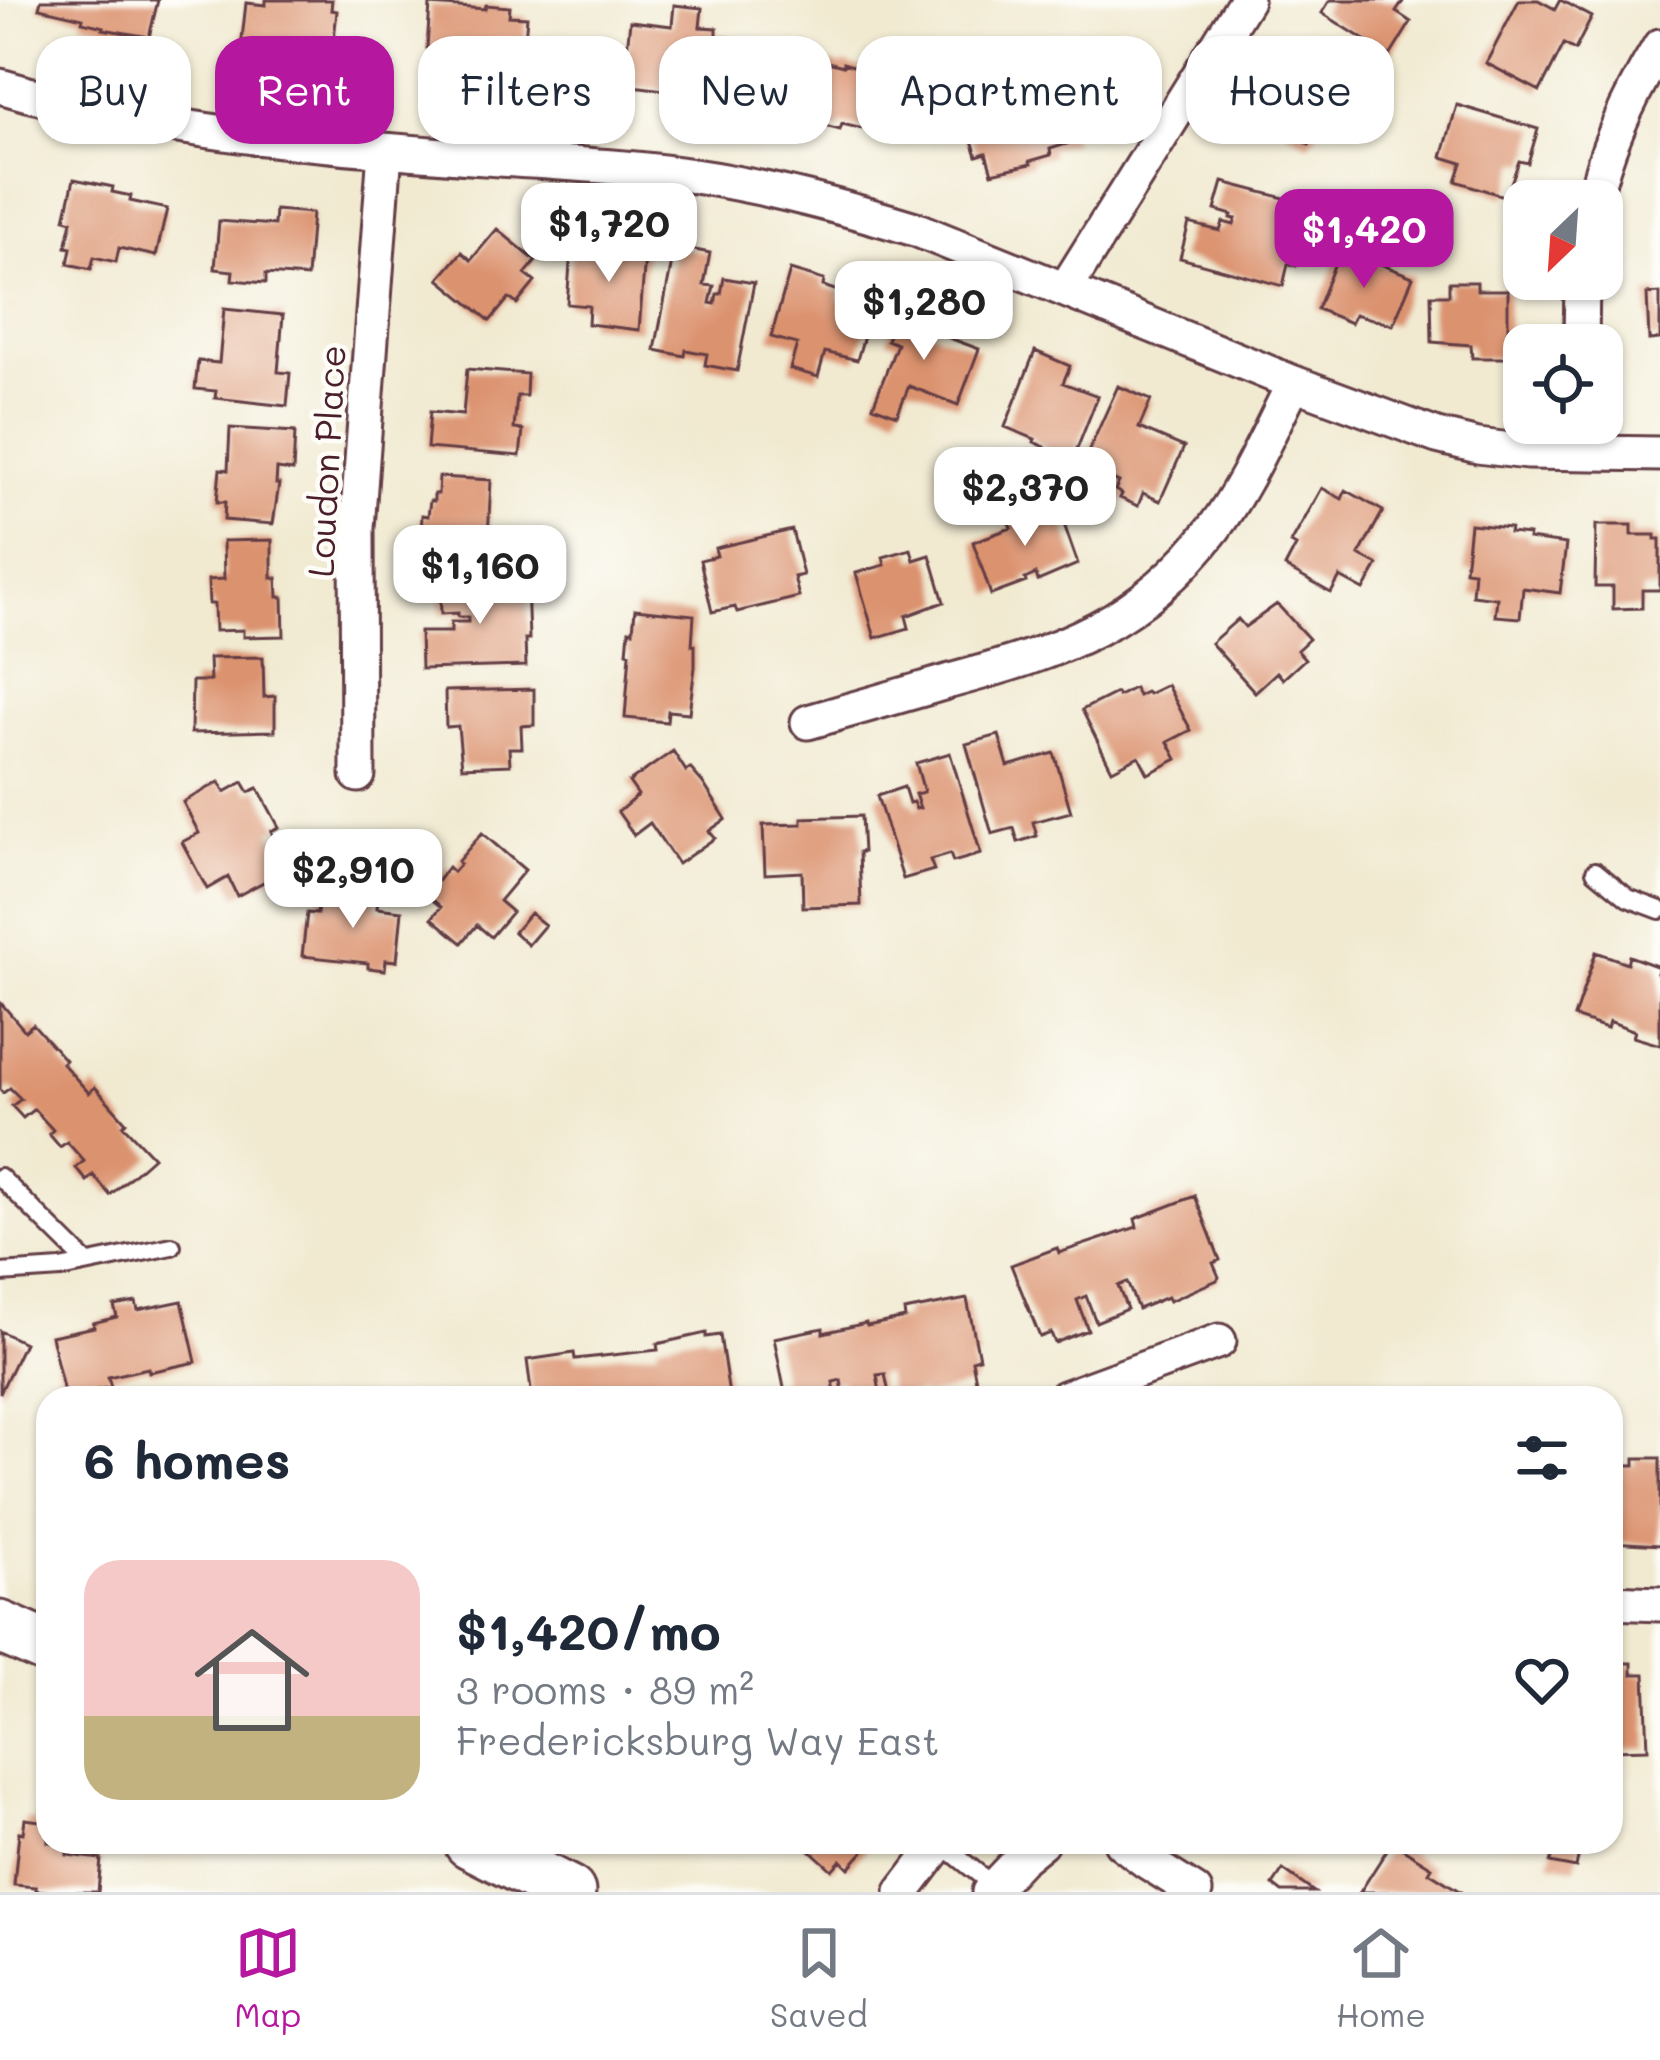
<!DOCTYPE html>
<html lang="en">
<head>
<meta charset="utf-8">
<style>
  :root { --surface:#fff; --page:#f2f2f3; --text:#1f2937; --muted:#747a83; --line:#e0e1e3; --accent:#b5179e }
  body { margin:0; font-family:Mali,sans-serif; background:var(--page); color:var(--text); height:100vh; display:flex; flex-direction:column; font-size:45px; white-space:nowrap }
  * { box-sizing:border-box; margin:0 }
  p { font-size:39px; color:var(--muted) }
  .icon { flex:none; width:66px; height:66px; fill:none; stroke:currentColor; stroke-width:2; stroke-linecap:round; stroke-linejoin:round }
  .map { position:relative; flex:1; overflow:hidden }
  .drawer { position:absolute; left:36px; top:1386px; width:1587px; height:468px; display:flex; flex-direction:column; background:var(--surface); border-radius:36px; box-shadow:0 3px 9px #0004 }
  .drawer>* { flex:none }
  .banner { position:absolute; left:36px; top:36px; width:1590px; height:108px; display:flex; gap:24px }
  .needle { width:78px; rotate:205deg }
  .fabs { position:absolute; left:1503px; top:180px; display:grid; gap:24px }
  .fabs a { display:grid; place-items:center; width:120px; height:120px; border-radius:24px; background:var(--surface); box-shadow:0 3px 9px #0004; font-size:60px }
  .price { position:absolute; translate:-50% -102px; padding:0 27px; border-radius:24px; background:#fff; color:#222; font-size:39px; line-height:78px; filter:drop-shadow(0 3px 6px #0008) }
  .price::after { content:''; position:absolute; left:50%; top:72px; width:36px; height:27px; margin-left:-18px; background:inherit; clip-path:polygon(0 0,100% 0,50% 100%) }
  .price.current { background:var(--accent); color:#fff }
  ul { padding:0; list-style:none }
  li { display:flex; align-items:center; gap:36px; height:300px; padding:0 48px }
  li span { display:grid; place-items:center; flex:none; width:336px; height:240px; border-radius:36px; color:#555 }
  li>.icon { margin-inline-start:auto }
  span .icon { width:144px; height:144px; fill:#fffc; stroke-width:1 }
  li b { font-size:51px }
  h2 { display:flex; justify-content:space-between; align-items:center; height:144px; padding:0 48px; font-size:51px }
  .tag { padding:0 42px; border-radius:36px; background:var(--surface); box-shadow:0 3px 9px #0004; font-size:42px; line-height:108px }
  .tag.current { background:var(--accent); color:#fff }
  .tab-bar { display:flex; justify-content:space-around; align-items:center; height:168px; border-top:3px solid var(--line); background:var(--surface); font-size:33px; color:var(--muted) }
  .tab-bar a { display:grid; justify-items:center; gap:6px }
  .tab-bar .current { color:var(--accent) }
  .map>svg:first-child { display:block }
</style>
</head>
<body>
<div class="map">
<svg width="1660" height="1892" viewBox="0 0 1660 1892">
  <rect width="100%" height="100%" fill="#fdfcf7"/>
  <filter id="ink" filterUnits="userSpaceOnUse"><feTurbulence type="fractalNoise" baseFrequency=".00833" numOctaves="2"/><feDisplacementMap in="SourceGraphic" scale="24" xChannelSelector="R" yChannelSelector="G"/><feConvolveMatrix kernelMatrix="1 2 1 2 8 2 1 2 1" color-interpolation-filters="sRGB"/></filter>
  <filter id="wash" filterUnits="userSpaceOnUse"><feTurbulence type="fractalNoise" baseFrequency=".004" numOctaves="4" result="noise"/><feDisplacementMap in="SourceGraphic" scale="48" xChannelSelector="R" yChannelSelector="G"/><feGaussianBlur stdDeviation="2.7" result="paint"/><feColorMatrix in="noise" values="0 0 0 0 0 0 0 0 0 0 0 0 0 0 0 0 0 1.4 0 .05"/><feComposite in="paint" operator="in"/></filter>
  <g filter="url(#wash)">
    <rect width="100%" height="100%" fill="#f1ead1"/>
    <g id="blocks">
      <path fill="#db926e" d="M41 0H158L149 37 103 29 104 27 82 22 83 18 39 8Z
        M266 0H332L331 10 337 11 331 67 294 63V59L282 58 281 65 240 57 246 3 266 5Z
        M1330 0H1404L1396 12 1411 22 1390 56 1322 13Z
        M1519 0H1538L1555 9 1560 0 1592 17 1575 50 1564 44 1540 91 1486 63Z
        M430 5 485 9 486 5 510 7 509 16 527 17 522 71 497 70V75L435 70 436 48H427Z
        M674 5 702 8 700 27 717 28V36L737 38 731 94 702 91V95L633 86 635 70 625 69 630 21 672 26Z
        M1313 40 1361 72 1330 120 1327 117 1309 145 1259 112 1279 80 1285 84 1297 67Z
        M817 59 843 66V63L913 84 901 131 880 126V130L864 126 863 129 842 124 840 130 801 120Z
        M1039 88 1042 97 1057 93 1073 142 1050 149 1051 155 1030 161 1031 164 992 173 986 153 977 156 964 115 1017 100 1015 95Z
        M1457 105 1538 129 1528 163 1519 161 1506 197 1456 181 1462 163 1442 157Z
        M74 179 113 187 112 192 131 196 130 201 167 209 156 256 119 248 116 262 94 257 91 269 68 264 71 248 66 247 72 221 65 219Z
        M1223 182 1307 204 1298 236 1302 242 1296 266 1288 264 1283 286 1180 258 1189 223 1220 231 1223 222 1234 225 1236 219 1231 218 1232 215 1215 210Z
        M275 210 312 213 307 277 266 274V283L232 280 233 271 215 269 219 221 274 225Z
        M497 229 536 261 525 274 535 282 517 304 509 298 490 321 439 279 462 252 471 260Z
        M610 243 646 245 639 330 588 324 589 306 567 304 571 251 609 253Z
        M675 246 710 253 704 285 714 286 710 303 715 304 717 294H721L724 278 754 283 737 371 705 365 707 354 686 350 685 356 655 350Z
        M1339 253 1364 263 1365 258 1413 277 1393 325 1355 314 1351 323 1317 309Z
        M790 270 824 280 823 286 841 292 839 300 871 312 857 360 825 352 818 377 790 369 797 344 771 337Z
        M1449 282H1477V290H1508V358H1472L1471 345 1432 342 1431 295H1449Z
        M1660 293V339L1649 340 1647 294Z
        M900 307 935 320 930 331 979 349 958 405 909 386 897 415 873 406 897 344 887 340Z
        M224 309 283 315 278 372 290 373 287 406 215 398 216 391 195 389 198 361 219 363Z
        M1035 351 1070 366 1063 383 1098 396 1075 454 1070 452 1063 468 1041 459 1045 447 1034 442 1035 439 1005 427Z
        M467 369 527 374 526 396H517L514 429 523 430 520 456 427 448 430 412 463 415Z
        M1118 386 1151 400 1139 428 1184 447 1160 501 1143 493 1138 506 1120 498 1122 494 1115 490 1119 482 1110 478 1106 487 1078 475Z
        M230 428 295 432 293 471 277 469 276 484H279L273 524 224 520 225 502H217L220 469 228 470Z
        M439 477 491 480 487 558 420 555 422 515 428 516 430 501H434V494H438Z
        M1322 488 1342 499 1346 490 1383 511 1359 555 1378 565 1364 590 1340 577 1331 593 1285 567 1296 546 1291 543Z
        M1032 501 1038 518 1059 510 1078 564 1038 581 1036 574 1025 579 1026 582 991 595 973 542 1011 528 1005 511Z
        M1470 524 1510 528 1509 533 1529 535 1528 539 1566 544 1560 593 1523 588 1520 618 1495 616 1497 598 1472 595 1474 571 1465 570Z
        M1596 525H1632V535H1655V539H1660V590H1642V608L1613 609V587H1595Z
        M792 530 803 575 794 577 799 597 737 612 735 607 712 612 700 560 717 556 715 548Z
        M272 540V578H277L278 597H283L284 636 243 637V630L215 631 214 604H209L208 580 224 579 223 541Z
        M911 549 914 560 930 555 944 602 906 616 909 628 875 638 856 573 885 565 883 557Z
        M527 582 529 639H525L526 666 421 669 420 632H451V622H468V617H458V613L441 614 440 584Z
        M1277 604 1309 639 1297 650 1305 659 1283 679 1277 672 1255 692 1211 643 1238 619 1245 627Z
        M635 609 694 615 692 645H695V667L689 713 668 711 667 722 625 718 630 653 627 652 629 630 633 631Z
        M263 657 264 697 275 696V731L191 733 192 681H210L209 658Z
        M1167 685 1191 730 1168 742 1177 759 1148 774 1139 756 1112 770 1082 710 1116 693 1118 696 1134 688 1138 696 1146 692 1148 694Z
        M534 689V725L521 726 522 748H509L510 765 462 767 458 726 446 727 445 691Z
        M999 735 1008 766 1054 753 1071 812 1033 822 1037 836 1018 842 1014 828 992 834 966 744Z
        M673 751 686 771 690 768 703 783 726 819 709 831 715 838 678 864 650 823 634 835 618 812 638 795 629 782Z
        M950 753 981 854 953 862 950 854 930 860 934 870 903 879 877 796 904 787 909 803 913 802 916 809 920 808 915 794 924 792 916 763Z
        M219 782 225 792 243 782 249 792 258 788 279 827 271 831 288 869 237 896 228 877 207 889 182 842 199 833 183 802Z
        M861 816 863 852H859L861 905 803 907 802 872 765 874 763 825 802 824V818Z
        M482 833 525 870 499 901 512 912 491 937 477 925 462 943 432 918 441 907 427 895 448 867 453 872 460 864 458 861Z
        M319 892 378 899 377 908 402 911 397 961 386 960 385 970 368 968V963L302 956 307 913 317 914Z
        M530 913 545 925 528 945 514 932Z
        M1596 952 1627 963 1629 956 1659 967 1657 973 1660 974V1045L1633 1037 1635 1031 1609 1021 1607 1028 1574 1017Z
        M0 1002 25 1031 33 1024 65 1060 62 1063 89 1093 95 1087 126 1122 123 1125 153 1157 110 1195 93 1175 87 1181 76 1168 84 1161 67 1142 60 1147 49 1134 53 1130 34 1109 23 1118 12 1106 21 1099 10 1088 3 1093 0 1090Z
        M1195 1196 1220 1260 1213 1263 1219 1277 1217 1280 1169 1301 1167 1297 1138 1309 1127 1282 1118 1286 1127 1309 1096 1322 1086 1296 1077 1300 1088 1330 1055 1343 1051 1333 1040 1337 1011 1265 1057 1248 1059 1253 1137 1227 1135 1219Z
        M967 1299 979 1358 972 1360 976 1381 973 1382V1385L922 1397V1393L890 1398 885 1374 877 1375 881 1398H844L841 1380 833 1382 837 1398H786L774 1338 823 1328V1333L866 1323 867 1326 905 1318 904 1311Z
        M182 1301 196 1362 149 1372 148 1368 108 1377 111 1387 65 1397 51 1336 94 1327 93 1323 117 1317 114 1306 136 1302 138 1310Z
        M0 1331 24 1343 0 1393Z
        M706 1333V1337L720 1335 729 1395 723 1396V1398H532L527 1360 574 1353 575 1359 658 1350 657 1344Z
        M1635 1458H1660V1545L1611 1542V1465H1635Z
        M1611 1663H1632V1674H1645L1648 1749 1611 1750Z
        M25 1819 48 1822V1842H67V1855L101 1859 98 1892H52L36 1890V1887L14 1885 19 1832 23 1833Z
        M801 1842H872L849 1868 841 1860 832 1870Z
        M1392 1842 1432 1867 1429 1872 1461 1892H1360Z
        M1555 1842H1581L1576 1868 1550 1863Z
        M1283 1870 1314 1892H1282L1273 1885Z"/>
    </g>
  </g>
  <g filter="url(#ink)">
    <use href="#blocks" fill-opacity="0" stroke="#633d44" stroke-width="3"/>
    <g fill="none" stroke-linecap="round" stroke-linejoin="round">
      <defs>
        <path id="lane" d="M1595 871 1628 898 1660 910
          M0 1177 86 1262
          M0 1273 61 1269 172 1246
          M940 1843 994 1886"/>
        <path id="street" d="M0 86C158 133 321 146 485 158 555 163 625 166 694 176 769 187 843 207 915 229L1294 383 1437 436 1478 446 1527 452 1660 454
          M1594 201C1605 146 1631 94 1660 46
          M1066 288 1246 0
          M1581 345 1582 279
          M808 722C856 708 903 695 950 681 1061 651 1142 623 1214 528 1247 484 1269 431 1294 383
          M358 775 357 528 385 151
          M1064 1398 1219 1341
          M1611 1602 1660 1604
          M1121 1842 1146 1861 1195 1892
          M903 1892 941 1842
          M989 1892 1020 1859 1041 1842"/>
        <path id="primary" d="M0 1627 48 1648
          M470 1842 569 1892"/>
      </defs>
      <use href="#lane" stroke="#633d44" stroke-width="22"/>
      <use href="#street" stroke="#633d44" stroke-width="39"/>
      <use href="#primary" stroke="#633d44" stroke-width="57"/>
      <use href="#lane" stroke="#fff" stroke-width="16"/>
      <use href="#street" stroke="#fff" stroke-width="33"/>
      <use href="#primary" stroke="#fff" stroke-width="51"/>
    </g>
  </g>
  <g text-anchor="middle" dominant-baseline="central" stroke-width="9" stroke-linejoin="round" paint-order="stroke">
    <g font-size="36" fill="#4a1f2b" stroke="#fdfcf7">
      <text transform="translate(325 461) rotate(-87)">Loudon Place</text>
    </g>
  </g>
</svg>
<div class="fabs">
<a><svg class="needle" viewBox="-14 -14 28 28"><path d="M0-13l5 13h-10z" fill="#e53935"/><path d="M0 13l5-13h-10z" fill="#747a83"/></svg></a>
<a><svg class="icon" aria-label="locate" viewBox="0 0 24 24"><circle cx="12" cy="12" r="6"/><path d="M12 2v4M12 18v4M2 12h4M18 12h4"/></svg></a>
</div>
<b class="price" style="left:609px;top:285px">$1,720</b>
<b class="price current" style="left:1364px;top:291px">$1,420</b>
<b class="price" style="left:924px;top:363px">$1,280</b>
<b class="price" style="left:1025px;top:549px">$2,370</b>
<b class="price" style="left:480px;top:627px">$1,160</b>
<b class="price" style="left:353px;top:931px">$2,910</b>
<div class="banner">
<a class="tag">Buy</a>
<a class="tag current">Rent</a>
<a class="tag">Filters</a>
<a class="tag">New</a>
<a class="tag">Apartment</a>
<a class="tag">House</a>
</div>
<section class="drawer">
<h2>6 homes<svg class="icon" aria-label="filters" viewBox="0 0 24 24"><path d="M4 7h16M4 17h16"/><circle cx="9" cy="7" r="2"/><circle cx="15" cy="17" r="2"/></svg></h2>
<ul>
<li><span style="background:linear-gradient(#f6c9c9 65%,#c2b280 0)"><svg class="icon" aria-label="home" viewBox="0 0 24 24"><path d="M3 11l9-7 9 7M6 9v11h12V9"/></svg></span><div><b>$1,420/mo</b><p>3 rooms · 89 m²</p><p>Fredericksburg Way East</p></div><svg class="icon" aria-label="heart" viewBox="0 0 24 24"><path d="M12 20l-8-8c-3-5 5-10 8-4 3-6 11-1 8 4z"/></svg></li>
</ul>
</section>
</div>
<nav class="tab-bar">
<a class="current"><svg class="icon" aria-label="map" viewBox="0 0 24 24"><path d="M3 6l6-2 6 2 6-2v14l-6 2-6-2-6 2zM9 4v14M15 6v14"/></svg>Map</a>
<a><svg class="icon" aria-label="saved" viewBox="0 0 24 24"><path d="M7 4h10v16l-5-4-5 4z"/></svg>Saved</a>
<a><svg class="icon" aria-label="home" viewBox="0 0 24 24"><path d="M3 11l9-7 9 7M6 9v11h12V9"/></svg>Home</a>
</nav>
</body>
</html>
